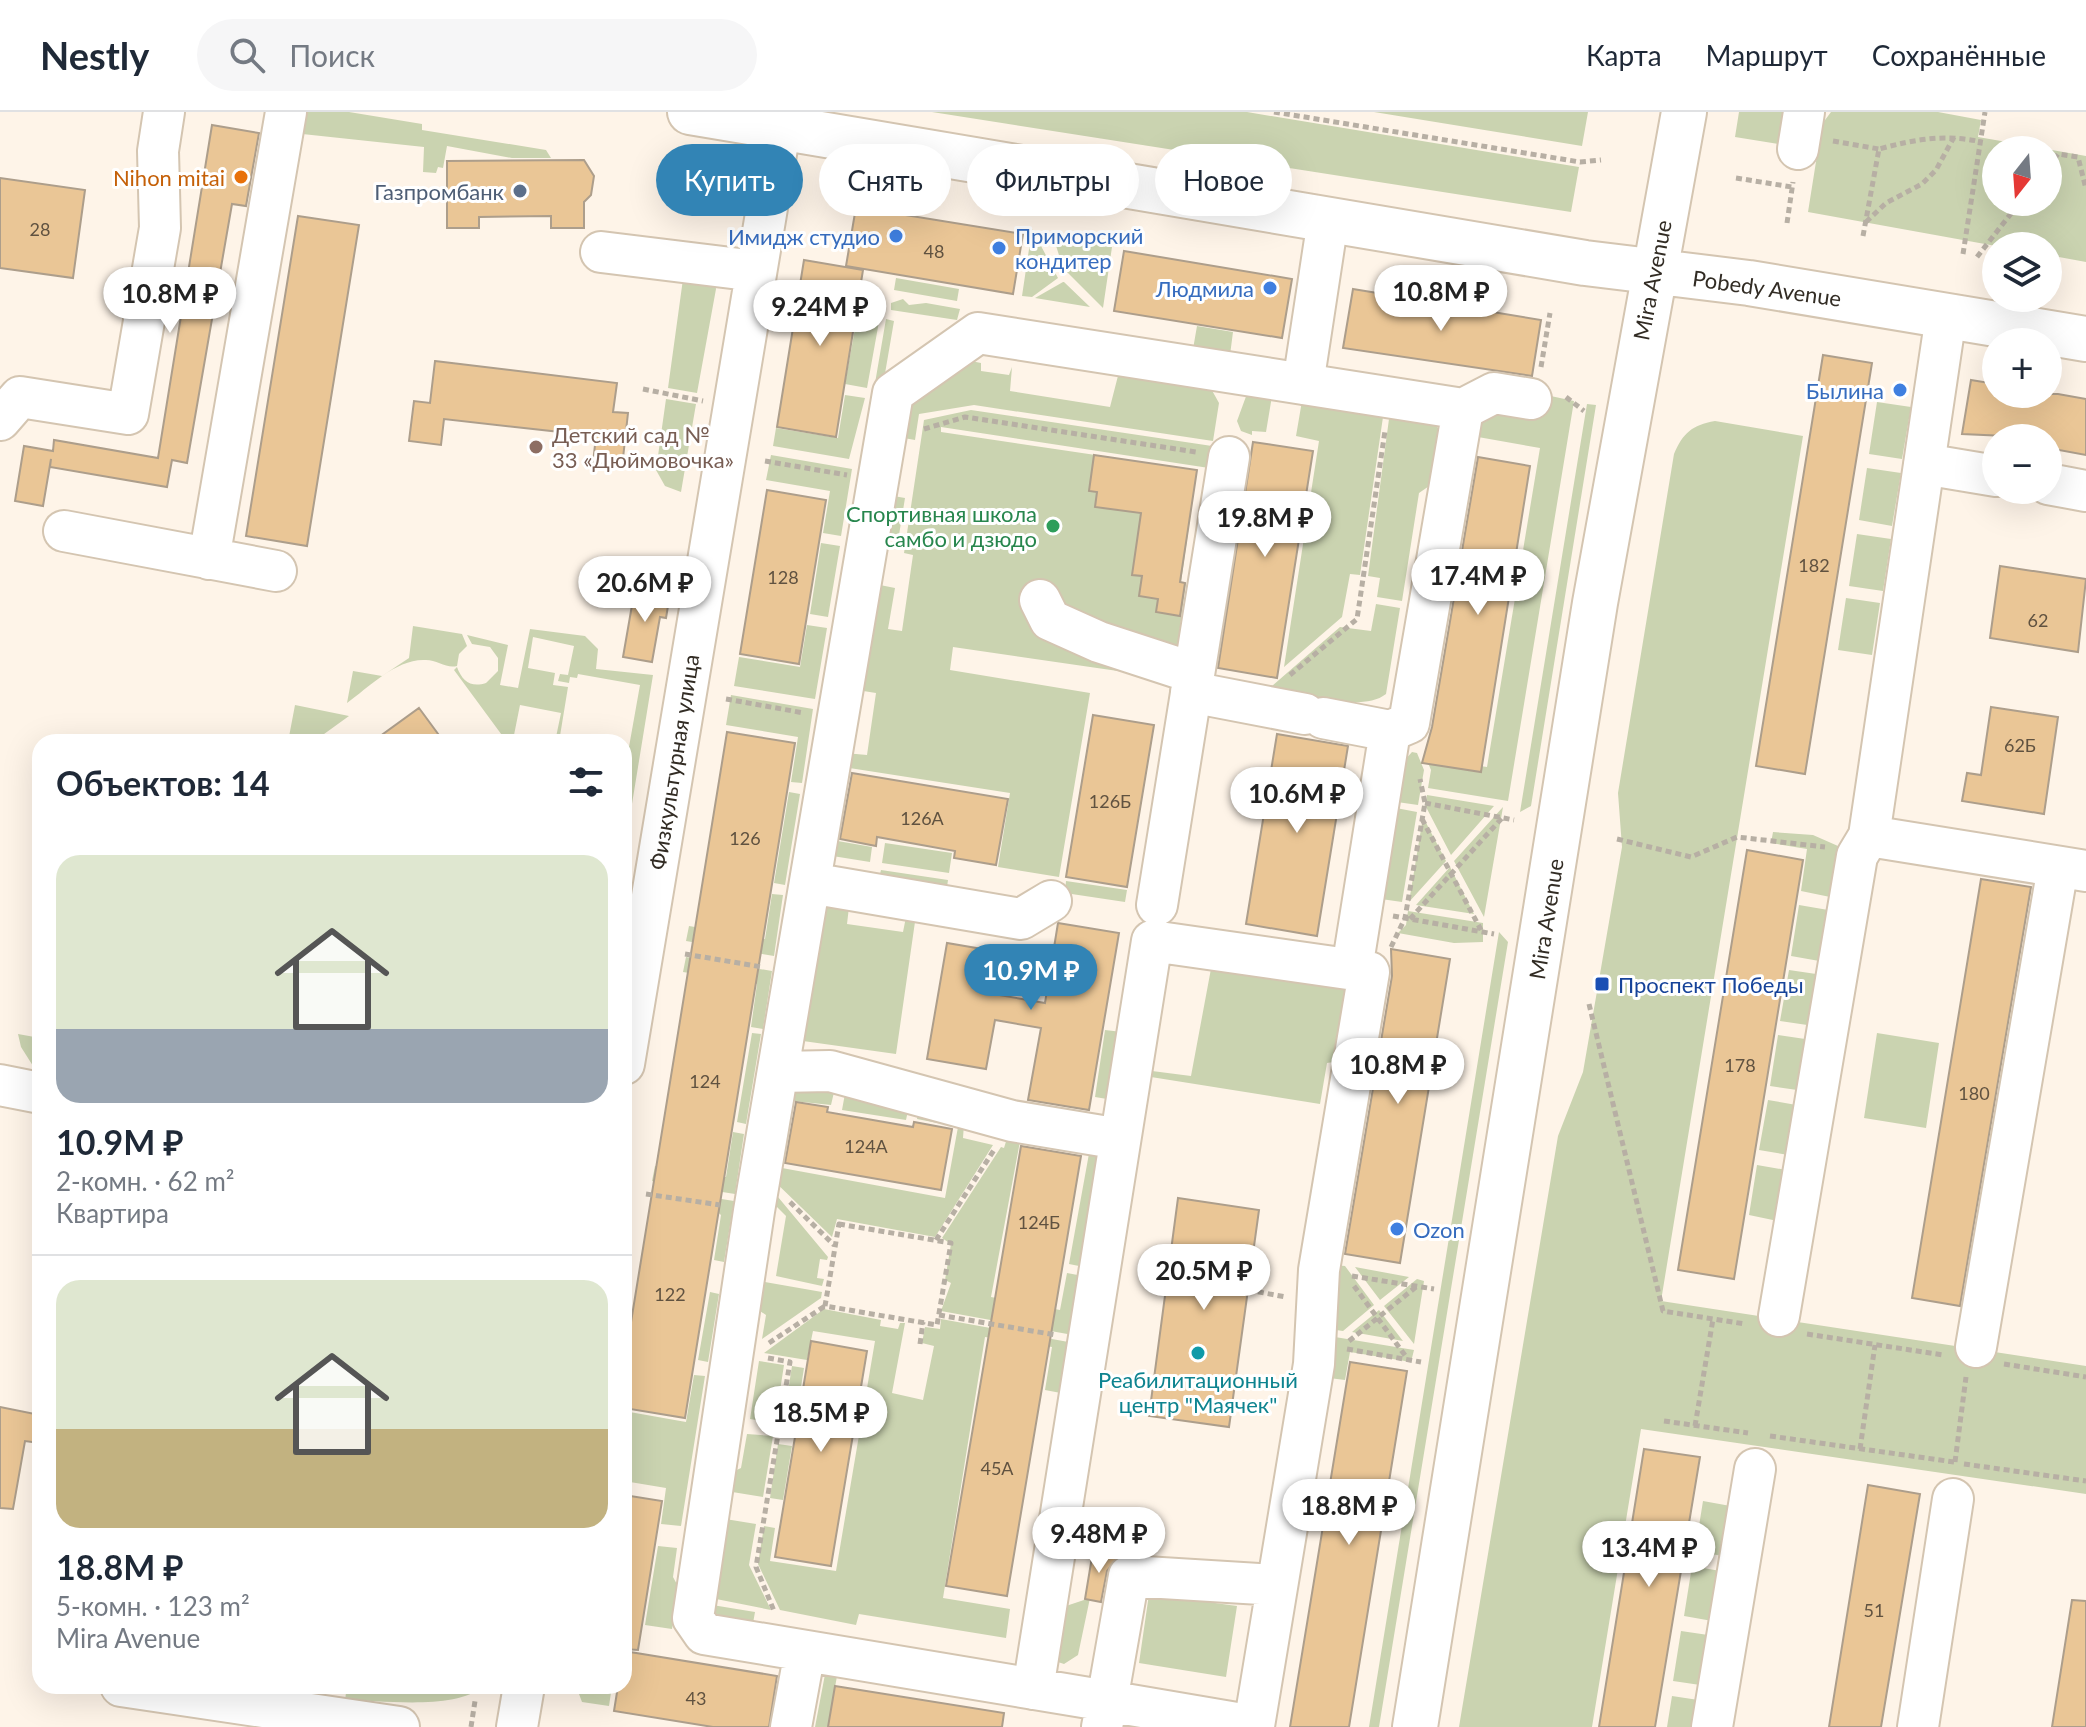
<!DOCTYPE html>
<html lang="ru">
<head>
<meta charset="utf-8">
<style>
  :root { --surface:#fff; --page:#f6f6f7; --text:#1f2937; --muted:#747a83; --line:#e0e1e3; --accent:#3284b5 }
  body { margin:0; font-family:Lato,sans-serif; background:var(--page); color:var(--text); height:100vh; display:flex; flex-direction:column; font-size:30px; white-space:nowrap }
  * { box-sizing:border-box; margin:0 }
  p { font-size:26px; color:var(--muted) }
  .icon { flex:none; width:44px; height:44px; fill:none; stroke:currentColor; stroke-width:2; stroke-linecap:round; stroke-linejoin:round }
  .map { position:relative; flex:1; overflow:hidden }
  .side { position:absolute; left:32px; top:622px; width:600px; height:960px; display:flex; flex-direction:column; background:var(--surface); border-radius:24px; box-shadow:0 8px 32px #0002 }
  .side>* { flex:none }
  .top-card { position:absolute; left:656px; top:32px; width:760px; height:72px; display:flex; gap:16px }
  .needle { width:52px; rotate:197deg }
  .fabs { position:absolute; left:1982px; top:24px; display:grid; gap:16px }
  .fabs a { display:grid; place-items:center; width:80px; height:80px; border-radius:50%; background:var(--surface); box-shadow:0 8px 32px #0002; font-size:40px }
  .price { position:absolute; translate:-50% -68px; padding:0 18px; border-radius:28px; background:#fff; color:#222; font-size:26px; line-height:52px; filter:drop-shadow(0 2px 4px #0008) }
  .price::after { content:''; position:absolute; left:50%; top:48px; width:24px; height:18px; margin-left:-12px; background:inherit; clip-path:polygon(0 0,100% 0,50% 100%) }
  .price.selected { background:var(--accent); color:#fff }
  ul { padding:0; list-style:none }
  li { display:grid; align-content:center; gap:16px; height:424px; padding:0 24px }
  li+li { border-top:2px solid var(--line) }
  li span { display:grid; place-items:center; height:248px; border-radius:24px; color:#555 }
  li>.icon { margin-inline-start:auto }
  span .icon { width:144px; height:144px; fill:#fffc; stroke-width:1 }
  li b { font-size:34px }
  h2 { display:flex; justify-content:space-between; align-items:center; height:96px; padding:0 24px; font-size:34px }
  .chip { padding:0 28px; border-radius:36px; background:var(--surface); box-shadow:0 8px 32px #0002; font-size:28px; line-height:72px }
  .chip.selected { background:var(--accent); color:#fff }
  header { display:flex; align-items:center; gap:48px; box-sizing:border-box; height:112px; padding:0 40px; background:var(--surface); border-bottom:2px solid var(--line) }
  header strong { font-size:38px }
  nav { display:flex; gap:44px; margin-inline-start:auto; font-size:28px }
  .search { width:560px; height:72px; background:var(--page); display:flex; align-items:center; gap:20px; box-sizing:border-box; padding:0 28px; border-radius:44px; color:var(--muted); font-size:30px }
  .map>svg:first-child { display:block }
</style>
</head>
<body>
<header>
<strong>Nestly</strong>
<div class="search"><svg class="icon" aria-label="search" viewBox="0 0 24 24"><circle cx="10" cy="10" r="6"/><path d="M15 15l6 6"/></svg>Поиск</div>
<nav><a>Карта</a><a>Маршрут</a><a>Сохранённые</a></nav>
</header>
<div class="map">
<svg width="2086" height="1615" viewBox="0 0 2086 1615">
  <rect width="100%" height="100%" fill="#fef4e8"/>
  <path fill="#cad3b0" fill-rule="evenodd" d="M298 0H349L422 12V18L546 38 551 46H512L447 34 443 56 438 55 436 61 423 60 424 35 293 21Z
    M932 0H1247L1579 55 1571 100Z
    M1374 0H1588L1582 34Z
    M1739 0H1790L1785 33 1735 25Z
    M1831 0H1938L1981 8 1978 25 2086 44V150L2048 143V134H1996L1808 100 1822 12ZM1996 38H2048V90H1996Z
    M1032 117 1058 166 1032 185 1022 184Z
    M1053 124 1112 135 1103 196 1063 156Z
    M713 161 716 177 697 281 668 276 683 167Z
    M896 166 959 177 957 189 894 178Z
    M1063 170H1064L1090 195 1035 186Z
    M903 187 909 193 926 191 960 197 957 208 891 198V191Z
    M858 200 880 204 867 276 845 272Z
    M886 207 894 209 882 279 874 277Z
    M1197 214 1233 220 1230 243 1193 237Z
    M971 249 981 251V259L1009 263 1012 255 1010 279 1110 295 1120 256 1209 273 1219 291 1213 329 974 293 919 302 915 328 898 325 896 294Z
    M1248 279 1272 284 1266 320 1252 319V323L1241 319 1237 309Z
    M1532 280 1574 289 1508 689 1428 676 1431 658 1426 646 1487 655 1540 336 1478 325 1483 299Z
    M845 283 865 286 849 347 773 334 776 316 838 326Z
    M1303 283 1324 289 1325 296 1383 305 1360 463 1350 462 1342 505 1284 555 1319 329 1296 324Z
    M666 287 696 292 681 380 665 374 656 358Z
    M1877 290 1911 295 1902 347 1869 342Z
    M1587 292 1596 293 1531 694 1520 700Z
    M971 298 1212 334 1209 356 941 315V320L1197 358 1181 470 1186 471 1173 567 953 535 950 558 1090 581 1059 765 998 755 1010 681 843 655 832 728 872 735 870 750 820 742 845 641 867 643 876 581 857 578 865 470 895 476 888 517 902 519 913 443 904 441 924 308Z
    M1389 307 1416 311 1434 309 1439 318 1438 368 1419 381 1402 489 1377 485 1380 466 1368 464Z
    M1715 309 1803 324 1661 1189 2086 1254V1382L1641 1317 1592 1615H1459L1558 1024 1583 960 1622 735 1618 681 1674 342C1683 321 1692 313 1715 309Z
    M771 343 852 357 841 424 823 421 830 379 766 368Z
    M1867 356 1901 361 1892 414 1859 408Z
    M882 382 905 386 899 423 876 420Z
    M1857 422 1891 427 1883 479 1849 474Z
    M821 431 840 434 828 505 810 502Z
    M1846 486 1880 491 1872 543 1838 538Z
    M1376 492 1400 496 1386 582C1362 601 1303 582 1274 578L1272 574 1340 515 1371 519Z
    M807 513 827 516 815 587 734 574 739 545 800 555Z
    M413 514 462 522 467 534 459 542 457 554C447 557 437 548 426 548 397 546 369 575 347 591L353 559 382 564 409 546Z
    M530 517 585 524 598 537 596 557 653 563 624 741V663L640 573 578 562 577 566 570 565 569 571 558 569 560 562 568 563 574 534 533 525 528 556 555 561 553 573 568 575 559 630H555L561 601 520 593 514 623 543 630H507L454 558 457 555C462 569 471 576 486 571L498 559V546L490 535 472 532 467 523 508 533 500 573 518 576Z
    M731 583 813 597 802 671 791 670 798 625 726 613Z
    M295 593 349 604 313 630H288Z
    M1412 640 1417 641 1424 658 1418 693 1397 690 1404 649Z
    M789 680 800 682 785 773 774 771Z
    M1427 683 1494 694 1451 743 1425 693Z
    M1503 695 1484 805 1454 749Z
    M1396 696 1417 700 1402 790 1381 787Z
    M1423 705 1446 749 1409 790Z
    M1773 720 1813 723 1838 734 1835 786 1801 779 1807 737 1771 731Z
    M885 731 952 741 949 761 882 751Z
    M1450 755 1474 802 1416 793Z
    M881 758 948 768 946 782 878 770Z
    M1066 769 1127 778 1125 790 1065 781Z
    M772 782 783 783 774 844 686 829 689 814 765 827Z
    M822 793 849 795 847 812 903 820 908 795 917 796 896 942 803 929Z
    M1799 793 1834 799 1825 850 1791 844Z
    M1408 799 1483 811V830L1454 831 1398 821 1406 813Z
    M1499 820 1508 830 1379 1615H1369Z
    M686 845 772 859 763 917 751 915 757 872 683 860Z
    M1213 846 1348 866 1340 949 1327 951 1320 992 1151 965 1152 959 1191 964Z
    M1789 858 1823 863 1814 914 1780 909Z
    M1105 918 1122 920 1113 988 1095 985Z
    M752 921 761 922 746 1012 737 1010Z
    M1877 921 1939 931 1926 1016 1864 1006Z
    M18 922 40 926V965L21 935Z
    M1778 923 1812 928 1804 979 1770 974Z
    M796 976H835L831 993 793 989 782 1056 945 1086 958 1015 917 1007 919 994 964 1012 963 1026 993 1033 935 1125 837 1107 832 1125 770 1065 782 994Z
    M846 976 910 989 906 1008 842 998Z
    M1768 988 1802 994 1794 1044 1759 1038Z
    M1022 1018 1095 1026 1104 1033 1084 1155 1069 1152 1090 1036 1021 1024 991 1185 1060 1198 1067 1161 1083 1164 1073 1223 941 1199 951 1171 945 1168 951 1132 942 1126 1001 1035 1004 1036 1008 1023Z
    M733 1020 744 1022 735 1082 652 1069 655 1054 726 1065Z
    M1757 1053 1792 1059 1783 1110 1749 1103Z
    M768 1073 828 1145 827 1148 820 1147 817 1166 824 1167 822 1174 776 1164 786 1104 766 1084Z
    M653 1076 734 1089 724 1150 714 1148 721 1103 706 1090 674 1094 650 1090Z
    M1335 1153 1345 1154 1374 1193 1343 1219 1336 1218 1331 1179Z
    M1355 1155 1409 1165 1380 1188Z
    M1417 1167 1424 1169 1414 1232 1384 1194Z
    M754 1168 822 1180 821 1186 762 1227 766 1203 754 1195Z
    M710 1180 719 1182 708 1250 698 1248Z
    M824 1197 881 1208 880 1214 898 1217 900 1211H905L892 1281 923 1288 934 1234 922 1231 925 1215 940 1217 941 1207 1074 1231 1066 1282 1045 1278 1052 1235 985 1225 943 1486 1010 1497 1006 1526 859 1502 856 1513 780 1498 758 1452 764 1414 775 1416 770 1449 836 1459 875 1229 813 1219 807 1248 764 1241Z
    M1379 1198 1403 1229 1352 1220Z
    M1335 1225 1414 1238 1411 1250 1350 1240 1345 1268 1329 1266Z
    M759 1249 784 1253 775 1311 750 1307Z
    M792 1254 804 1256 795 1313 783 1311Z
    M694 1263 705 1264 681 1414 661 1412 666 1376 624 1369V1299L686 1310Z
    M747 1322 773 1324 763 1385 720 1378 724 1364 741 1356Z
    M778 1332 792 1334 783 1388 770 1386Z
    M1703 1389 1736 1395 1728 1445 1695 1439Z
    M713 1405 756 1412 749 1453 771 1498 701 1484Z
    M658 1434 677 1436 673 1465 679 1476 672 1517 645 1513Z
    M1692 1454 1726 1460 1718 1510 1684 1504Z
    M1149 1482 1237 1494 1226 1565 1139 1551Z
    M1090 1486 1078 1543 1064 1552 1052 1548 1054 1498Z
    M700 1491 755 1500 752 1517 738 1527Z
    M1681 1519 1715 1524 1707 1574 1673 1569Z
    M826 1557 874 1561 872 1570 837 1564 828 1615H815Z
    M347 1574H483C456 1599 381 1588 345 1588Z
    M576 1574H612L609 1594 582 1590Z
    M1672 1584 1705 1589 1701 1615H1667Z"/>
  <path fill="#eac696" stroke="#ad9e8b" stroke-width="2" d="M212 13 259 21 246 94 232 92 187 351 172 348 167 375 50 355 51 347 43 394 15 389 24 334 53 339 54 328 158 346Z
    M584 48 594 64 591 83 584 90V116H551V104L479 105V116H447V49Z
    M0 66 85 78 73 166 0 156Z
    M856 95 1023 122 1013 182 846 154Z
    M298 104 359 113 307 434 246 424Z
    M1124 139 1292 167 1282 226 1114 199Z
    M804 148 863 158 836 325 777 315Z
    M1353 177 1541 208 1532 264 1343 236Z
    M1823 243 1872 251 1805 662 1756 654Z
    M435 249 617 271 613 300 628 301 622 355 593 351 596 324 444 307 441 333 409 329 414 289 430 291Z
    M1971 268 1996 272V282H2058L2086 287V343L2048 336V326L1962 322Z
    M1253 330 1313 339 1277 566 1218 556Z
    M1094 343 1197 358 1180 470 1185 471 1180 504 1156 500 1158 487 1139 484 1142 464 1132 463 1141 401 1095 395 1097 380 1089 379Z
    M1478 345 1530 354 1481 660 1422 651 1432 615Z
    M767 378 826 388 799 552 740 542Z
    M2000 454 2086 467 2078 540 1990 526Z
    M635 476 670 482 666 506 660 505 652 550 623 545Z
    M1991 595 2058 605 2044 702 1962 689 1967 661 1981 663Z
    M419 596 444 630H372Z
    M1093 603 1154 613 1127 775 1066 765Z
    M727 620 795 631 685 1306 624 1296V1253Z
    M1277 622 1348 634 1317 824 1246 812Z
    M852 661 1008 687 996 753 954 746 955 739 877 725 876 734 840 727Z
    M1747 738 1803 748 1734 1167 1678 1158Z
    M1981 767 2031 775 1960 1194 1912 1186Z
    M1058 811 1119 821 1089 998 1028 988 1041 916 995 908 986 957 927 947 947 831 1006 841 999 883 1045 891Z
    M1391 837 1450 847 1400 1151 1345 1142 1392 864Z
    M796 990 828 995 827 1000 913 1015 914 1010 952 1017 941 1078 785 1051Z
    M1021 1034 1081 1044 1007 1484 946 1474Z
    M1178 1086 1259 1098 1229 1315 1149 1304Z
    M811 1229 867 1239 831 1454 775 1445Z
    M1350 1250 1407 1259 1349 1615H1290Z
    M0 1295 40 1303V1331L25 1329 13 1397 0 1396Z
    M1644 1337 1700 1345 1655 1615H1599Z
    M1868 1373 1920 1382 1881 1615H1829Z
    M624 1383 662 1389 638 1538 624 1537Z
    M1093 1439 1119 1444 1107 1459 1101 1490 1085 1487Z
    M2072 1488 2086 1489V1615H2052Z
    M624 1539 777 1564 769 1615H713L614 1599 618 1574H624Z
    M835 1574 1004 1601 1002 1615H828Z"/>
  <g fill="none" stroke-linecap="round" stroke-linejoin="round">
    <defs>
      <path id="minor" d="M1798 37 1804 0
        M601 140 756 159
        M1303 272 1328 108
        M0 308 20 285 128 302 160 116 158 39 164 0
        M1924 352 1996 364
        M2048 372 2086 379
        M64 419 276 459
        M209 447 286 0
        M1040 488 1050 508 1099 530 1194 561
        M1191 580 1305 602
        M1323 606 1390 619 1409 611 1463 297
        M1869 724 2086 759
        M810 771 1021 807 1051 789
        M1157 793 1229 345
        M1352 857 1390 619
        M624 952 783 0
        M778 960 830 959 1012 1009 1120 1027
        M0 973 40 981
        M1779 1204 1857 744 1869 724 1946 204
        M1976 1235 2058 755
        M121 1574 399 1615
        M1033 1577 1152 829 1369 860 1319 1158 1314 1252 1254 1614 1107 1589 1129 1464 1277 1473
        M517 1615 524 1574
        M791 1615 805 1539
        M1102 1615 1107 1589 704 1522 693 1506 754 1099 893 281 978 221 1463 297 1494 281 1531 287
        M1712 1615 1755 1357
        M1918 1615 1953 1387"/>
      <path id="major" d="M690 0 1585 151 1749 171 2086 227
        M1415 1615 1595 491 1684 0"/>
    </defs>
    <use href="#minor" stroke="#d4c5b1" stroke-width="44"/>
    <use href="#major" stroke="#d4c5b1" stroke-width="48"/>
    <path stroke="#b7afa4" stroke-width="5" stroke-dasharray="6 4" stroke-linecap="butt" d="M1274 0 1580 50 1601 48
      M1833 29 1879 37
      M2048 55 2058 42 2078 45 2086 77
      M1736 66 1792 75
      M1866 110 1886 91 1922 72 1936 58 1954 25
      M1787 111 1793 70
      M1863 124 1879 37C1916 27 1945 22 1982 30
      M1963 142 1985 0
      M1977 145 2020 90
      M1541 255 1550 201
      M643 277 703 289
      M1566 285 1584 299
      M924 317 965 305 1196 340
      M765 349 847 363
      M1290 563 1357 507 1385 319
      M726 587 804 601
      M1425 691 1514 708
      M1422 707 1481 818
      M1617 727 1691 745 1737 725 1825 735
      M1393 804 1494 822
      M1410 807 1502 706
      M1391 835 1405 806 1425 691 1420 667
      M685 842 762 855
      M1589 892 1663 1199 1745 1212
      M646 1082 720 1093
      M790 1090 834 1133
      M839 1112 951 1131 937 1213 825 1194Z
      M936 1128 994 1038
      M1352 1164 1434 1177
      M1354 1174 1407 1246
      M1248 1178 1286 1185
      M939 1203 1056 1223
      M1807 1222 1943 1243
      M1349 1229 1416 1175
      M769 1231 825 1194
      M920 1232 923 1210
      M1347 1237 1421 1250
      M768 1246 790 1250 756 1455 774 1499
      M2004 1252 2086 1265
      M1664 1309 1748 1321
      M1695 1314 1713 1207
      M1770 1324 1954 1350
      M1860 1337 1875 1233
      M1955 1350 1966 1265
      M1964 1352 2086 1369
      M471 1615 475 1589"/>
    <use href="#minor" stroke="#fff" stroke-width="40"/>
    <use href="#major" stroke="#fff" stroke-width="44"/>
  </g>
  <circle fill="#e8710a" stroke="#fff" stroke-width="3" cx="241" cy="65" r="8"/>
  <circle fill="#5c6f8a" stroke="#fff" stroke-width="3" cx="520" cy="79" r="8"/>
  <g fill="#3f7fe0" stroke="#fff" stroke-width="3">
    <circle cx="896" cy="124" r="8"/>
    <circle cx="999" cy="136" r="8"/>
    <circle cx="1270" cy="176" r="8"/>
    <circle cx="1900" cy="278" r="8"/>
    <circle cx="1397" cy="1117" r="8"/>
  </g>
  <circle fill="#8d6e63" stroke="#fff" stroke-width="3" cx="536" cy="335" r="8"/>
  <circle fill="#2e9e5b" stroke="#fff" stroke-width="3" cx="1053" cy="414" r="8"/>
  <rect fill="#1a4fb4" stroke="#fff" stroke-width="3" x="1594" y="864" width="16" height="16" rx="4"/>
  <circle fill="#0f9aa8" stroke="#fff" stroke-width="3" cx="1198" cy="1241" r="8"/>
  <g text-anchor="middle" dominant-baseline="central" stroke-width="6" stroke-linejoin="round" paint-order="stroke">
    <g font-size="18" fill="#605240">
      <text x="40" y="117">28</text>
      <text x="934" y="139">48</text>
      <text x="1814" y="453">182</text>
      <text x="783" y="465">128</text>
      <text x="2038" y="508">62</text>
      <text x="2020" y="633">62Б</text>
      <text x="1110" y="689">126Б</text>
      <text x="922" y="706">126А</text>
      <text x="745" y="726">126</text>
      <text x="1740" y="953">178</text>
      <text x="705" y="969">124</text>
      <text x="1974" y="981">180</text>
      <text x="866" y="1034">124А</text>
      <text x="1039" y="1110">124Б</text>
      <text x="670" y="1182">122</text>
      <text x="997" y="1356">45А</text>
      <text x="1874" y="1498">51</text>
      <text x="696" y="1586">43</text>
    </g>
    <g font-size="22" fill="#c56008" stroke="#fff" text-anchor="end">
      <text x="225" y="65">Nihon mitai</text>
    </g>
    <g font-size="22" fill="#4e5e75" stroke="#fff" text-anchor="end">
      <text x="504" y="79">Газпромбанк</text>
    </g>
    <g font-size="22" fill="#366cbe" stroke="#fff" text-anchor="end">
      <text x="1015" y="123" text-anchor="start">Приморский<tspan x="1015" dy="25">кондитер</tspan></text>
      <text x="880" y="124">Имидж студио</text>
      <text x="1254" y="176">Людмила</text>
      <text x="1884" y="278">Былина</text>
      <text x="1413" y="1117" text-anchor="start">Ozon</text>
    </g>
    <g font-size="22" fill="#322c24" stroke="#fff">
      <text transform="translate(1652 168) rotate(-79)">Mira Avenue</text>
      <text transform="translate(1767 176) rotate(8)">Pobedy Avenue</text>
      <text transform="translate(674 650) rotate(-81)">Физкультурная улица</text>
      <text transform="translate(1546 807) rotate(-81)">Mira Avenue</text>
    </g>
    <g font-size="22" fill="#785e54" stroke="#fff" text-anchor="start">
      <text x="552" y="322">Детский сад №<tspan x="552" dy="25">33 «Дюймовочка»</tspan></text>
    </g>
    <g font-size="22" fill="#27864d" stroke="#fff" text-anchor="end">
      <text x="1037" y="401">Спортивная школа<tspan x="1037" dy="25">самбо и дзюдо</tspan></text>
    </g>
    <g font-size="22" fill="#164399" stroke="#fff" text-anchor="start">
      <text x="1618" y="872">Проспект Победы</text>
    </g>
    <g font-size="22" fill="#0d838f" stroke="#fff">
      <text x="1198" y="1267">Реабилитационный<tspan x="1198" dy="25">центр "Маячек"</tspan></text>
    </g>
  </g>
</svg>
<div class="fabs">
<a><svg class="needle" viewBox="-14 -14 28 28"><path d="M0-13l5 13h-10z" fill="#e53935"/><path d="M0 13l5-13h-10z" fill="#747a83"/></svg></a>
<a><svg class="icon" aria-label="layers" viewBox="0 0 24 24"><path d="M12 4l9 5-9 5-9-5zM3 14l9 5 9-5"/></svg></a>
<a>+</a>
<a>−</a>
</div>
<b class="price" style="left:1441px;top:221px">10.8M ₽</b>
<b class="price" style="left:170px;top:223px">10.8M ₽</b>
<b class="price" style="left:820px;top:236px">9.24M ₽</b>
<b class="price" style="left:1265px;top:447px">19.8M ₽</b>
<b class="price" style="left:1478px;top:505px">17.4M ₽</b>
<b class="price" style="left:645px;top:512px">20.6M ₽</b>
<b class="price" style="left:1297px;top:723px">10.6M ₽</b>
<b class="price selected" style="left:1031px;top:900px">10.9M ₽</b>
<b class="price" style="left:1398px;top:994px">10.8M ₽</b>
<b class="price" style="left:1204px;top:1200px">20.5M ₽</b>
<b class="price" style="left:821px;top:1342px">18.5M ₽</b>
<b class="price" style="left:1349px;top:1435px">18.8M ₽</b>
<b class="price" style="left:1099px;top:1463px">9.48M ₽</b>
<b class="price" style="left:1649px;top:1477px">13.4M ₽</b>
<div class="top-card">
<a class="chip selected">Купить</a>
<a class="chip">Снять</a>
<a class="chip">Фильтры</a>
<a class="chip">Новое</a>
</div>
<section class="side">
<h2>Объектов: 14<svg class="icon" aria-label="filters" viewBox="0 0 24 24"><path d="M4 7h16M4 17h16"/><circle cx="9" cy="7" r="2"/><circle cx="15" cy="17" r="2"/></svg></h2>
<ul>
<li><span style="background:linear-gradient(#dfe7d0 70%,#9aa5b1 0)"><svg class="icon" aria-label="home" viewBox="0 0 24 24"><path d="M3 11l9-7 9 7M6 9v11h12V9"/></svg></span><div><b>10.9M ₽</b><p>2-комн. · 62 m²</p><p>Квартира</p></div></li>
<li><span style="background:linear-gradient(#dfe7d0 60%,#c2b280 0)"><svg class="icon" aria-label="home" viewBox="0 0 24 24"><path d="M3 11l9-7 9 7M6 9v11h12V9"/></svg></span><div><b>18.8M ₽</b><p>5-комн. · 123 m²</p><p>Mira Avenue</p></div></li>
</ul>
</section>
</div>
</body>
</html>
